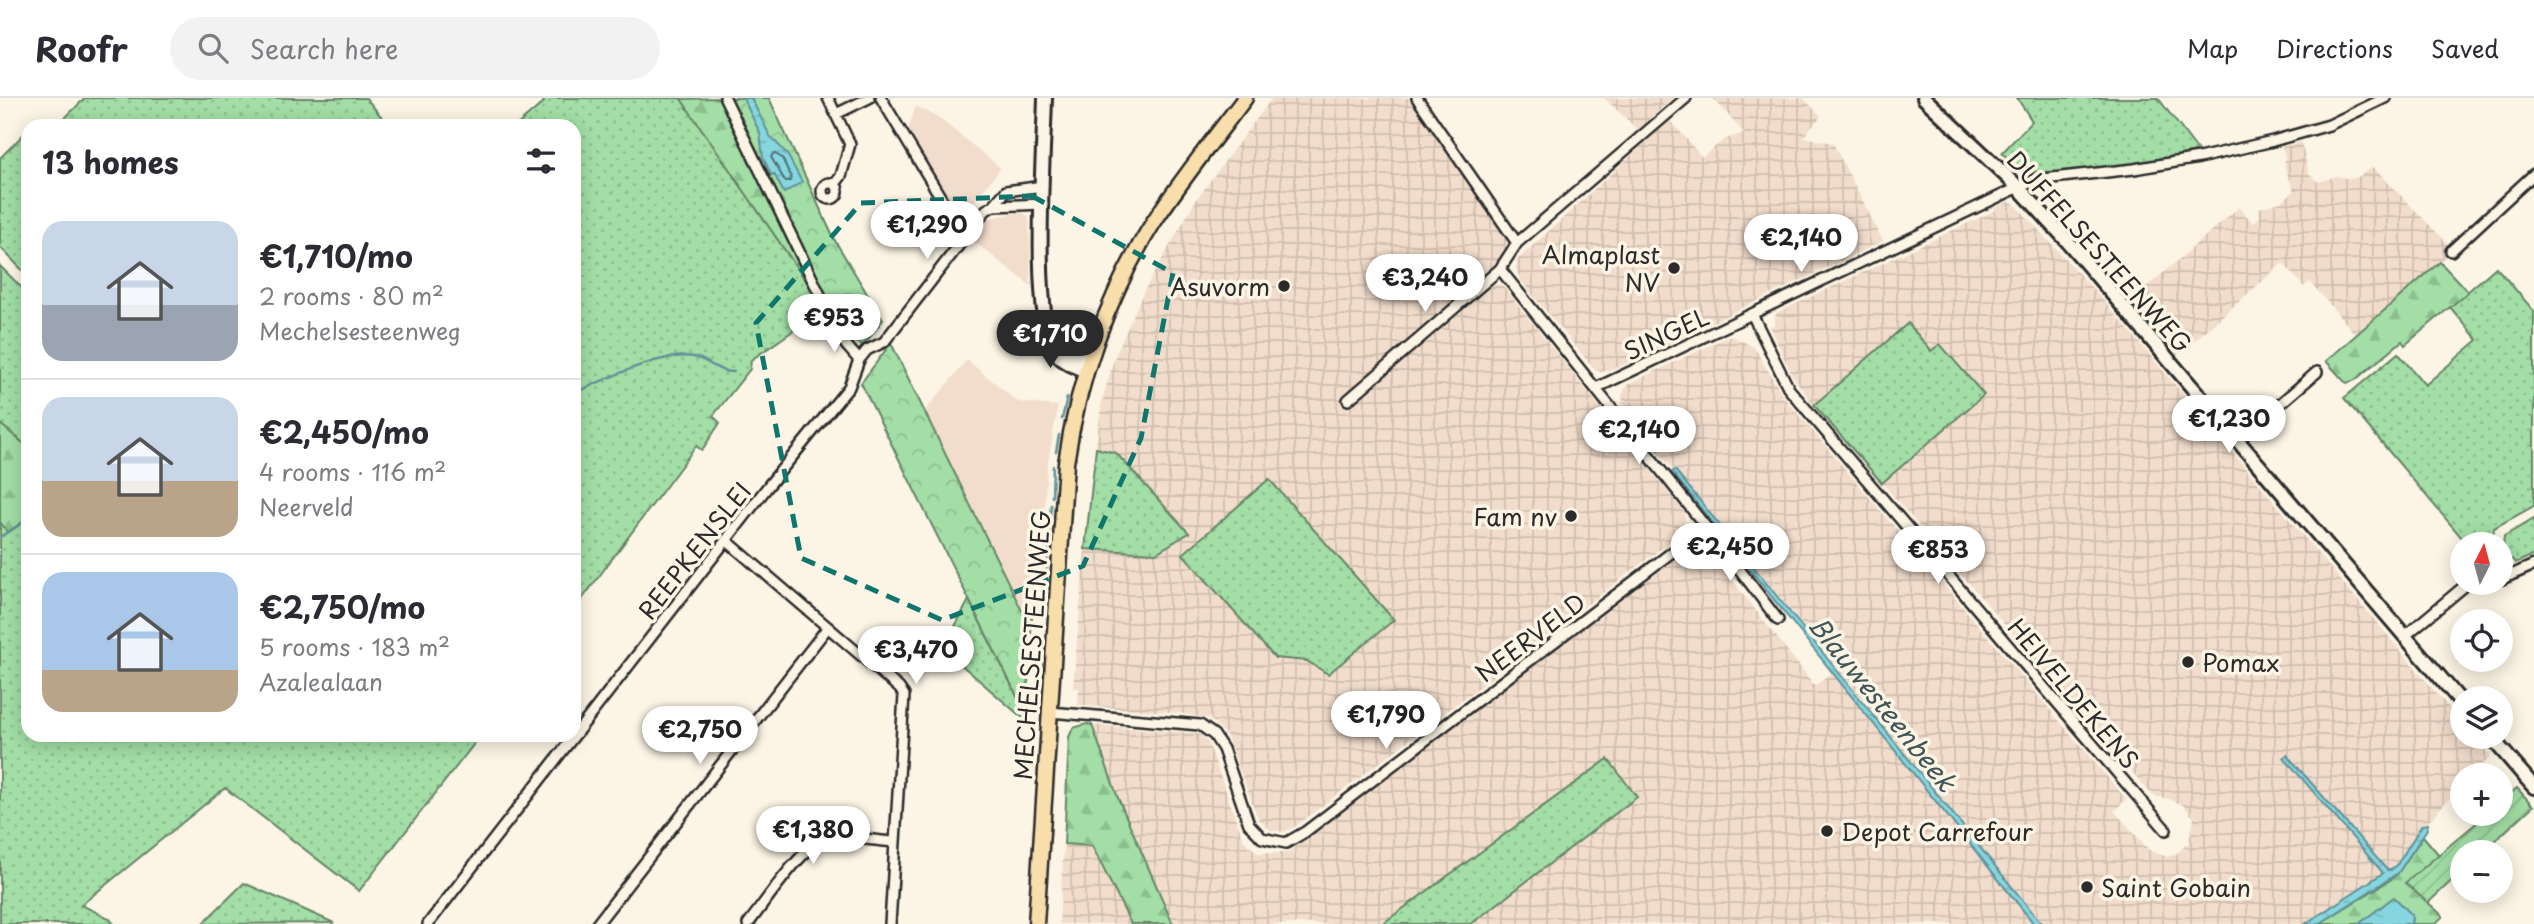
<!DOCTYPE html>
<html lang="en">
<head>
<meta charset="utf-8">
<style>
  :root { --surface:#fff; --page:#f2f2f3; --text:#2b2b33; --muted:#7c7c81; --line:#e1e1e2; --accent:#2b2b2b }
  body { margin:0; font-family:"Playpen Sans",sans-serif; background:var(--page); color:var(--text); height:100vh; display:flex; flex-direction:column; font-size:26px; white-space:nowrap }
  * { box-sizing:border-box; margin:0 }
  p { font-size:23px; color:var(--muted) }
  .icon { flex:none; width:38px; height:38px; fill:none; stroke:currentColor; stroke-width:2; stroke-linecap:round; stroke-linejoin:round }
  .map { position:relative; flex:1; overflow:hidden }
  .sheet { position:absolute; left:21px; top:21px; width:560px; height:623px; display:flex; flex-direction:column; background:var(--surface); border-radius:21px; box-shadow:0 4px 18px #0003 }
  .sheet>* { flex:none }
  .needle { width:46px; rotate:6deg }
  .buttons { position:absolute; left:2450px; top:434px; display:grid; gap:14px }
  .buttons a { display:grid; place-items:center; width:63px; height:63px; border-radius:50%; background:var(--surface); box-shadow:0 4px 18px #0003; font-size:35px }
  .price { position:absolute; translate:-50% -60px; padding:0 16px; border-radius:24px; background:#fff; color:#222; font-size:23px; line-height:46px; filter:drop-shadow(0 2px 4px #0008) }
  .price::after { content:''; position:absolute; left:50%; top:42px; width:21px; height:16px; margin-left:-10px; background:inherit; clip-path:polygon(0 0,100% 0,50% 100%) }
  .price.active { background:var(--accent); color:#fff }
  ul { padding:0; list-style:none }
  li { display:flex; align-items:center; gap:21px; height:175px; padding:0 21px }
  li+li { border-top:2px solid var(--line) }
  li span { display:grid; place-items:center; flex:none; width:196px; height:140px; border-radius:21px; color:#555 }
  li>.icon { margin-inline-start:auto }
  span .icon { width:84px; height:84px; fill:#fffc; stroke-width:1 }
  li b { font-size:30px }
  h2 { display:flex; justify-content:space-between; align-items:center; height:84px; padding:0 21px; font-size:30px }
  header { display:flex; align-items:center; gap:42px; box-sizing:border-box; height:98px; padding:0 35px; background:var(--surface); border-bottom:2px solid var(--line) }
  header strong { font-size:33px }
  nav { display:flex; gap:38px; margin-inline-start:auto; font-size:24px }
  .search { width:490px; height:63px; background:var(--page); display:flex; align-items:center; gap:18px; box-sizing:border-box; padding:0 24px; border-radius:38px; color:var(--muted); font-size:26px }
  .map>svg:first-child { display:block }
</style>
</head>
<body>
<header>
<strong>Roofr</strong>
<div class="search"><svg class="icon" aria-label="search" viewBox="0 0 24 24"><circle cx="10" cy="10" r="6"/><path d="M15 15l6 6"/></svg>Search here</div>
<nav><a>Map</a><a>Directions</a><a>Saved</a></nav>
</header>
<div class="map">
<svg width="2534" height="826" viewBox="0 0 2534 826">
  <defs>
    <pattern id="industrial-grid" width="8" height="8" patternUnits="userSpaceOnUse" patternTransform="scale(1.75)"><rect width="8" height="8" fill="#f2ddcc"/><path d="M0 4h8M4 0v8" fill="none" stroke="#d0beaf"/></pattern>
    <pattern id="grass-dots" width="8" height="8" patternUnits="userSpaceOnUse" patternTransform="scale(1.75)"><rect width="8" height="8" fill="#a2dea5"/><path d="M2 2h.1M6 6h.1" fill="none" stroke="#8cbf8e" stroke-width="1.8" stroke-linecap="round"/></pattern>
    <pattern id="forest-firs" width="22" height="20" patternUnits="userSpaceOnUse" patternTransform="scale(1.75)"><rect width="22" height="20" fill="#a2dea5"/><path d="M5 1l3.5 6h-7zM16 11l3.5 6h-7z" fill="#8cbf8e"/></pattern>
    <pattern id="park-crowns" width="20" height="18" patternUnits="userSpaceOnUse" patternTransform="scale(1.75)"><rect width="20" height="18" fill="#a2dea5"/><path d="M2 6a3 3 0 1 1 6 0M12 15a3 3 0 1 1 6 0" fill="none" stroke="#8cbf8e"/></pattern>
    <pattern id="garden-furrows" width="10" height="10" patternUnits="userSpaceOnUse" patternTransform="scale(1.75)"><rect width="10" height="10" fill="#a2dea5"/><path d="M-1 1l2-2M0 10L10 0M9 11l2-2" fill="none" stroke="#8cbf8e"/></pattern>
    <pattern id="water-ripples" width="26" height="14" patternUnits="userSpaceOnUse" patternTransform="scale(1.75)"><rect width="26" height="14" fill="#86d6e0"/><path d="M2 4q2-2 4 0t4 0M15 11q2-2 4 0t4 0" fill="none" stroke="#74b8c0"/></pattern>
  </defs>
  <rect width="100%" height="100%" fill="#fcf5e5"/>
  <filter id="ink" filterUnits="userSpaceOnUse"><feTurbulence type="fractalNoise" baseFrequency=".0143" numOctaves="2"/><feDisplacementMap in="SourceGraphic" scale="14" xChannelSelector="R" yChannelSelector="G"/><feConvolveMatrix kernelMatrix="1 2 1 2 8 2 1 2 1" color-interpolation-filters="sRGB"/></filter>
  <g filter="url(#ink)">
    <path fill="#f2ddcc" d="M916 8 940 21 1001 70 961 120 908 32Z
      M1022 114 1029 119 1031 188 972 142 989 120Z
      M967 262 1018 304 1058 308 1047 370 1037 519 1024 518 925 313Z"/>
    <path fill="url(#industrial-grid)" d="M1272 0H1411L1507 141 1504 158 1344 298 1352 307 1493 187H1502L1684 414 1685 421 1682 434 1675 440 1296 728 1284 734 1270 732 1258 720 1226 637 1210 621 1179 615 1078 607 1079 590H1073L1091 384 1102 303 1115 258 1144 193 1196 102Z
      M1604 0H1673L1638 32Z
      M1713 0H1803L1821 18 1803 39 1833 45 1883 143 1619 269 1601 274 1595 272 1521 183 1516 171 1517 162 1670 22 1702 59 1725 41 1744 35Z
      M2301 44 2309 75 2318 84 2337 78 2351 81 2360 78 2373 69 2454 152 2356 237 2310 184 2304 189 2283 165 2178 257 2133 201 2239 109 2253 125 2260 119 2259 110 2281 104 2294 93 2285 70V59L2282 49Z
      M2008 104 2014 105 2103 202 2462 625V639H2474L2491 659 2470 677H2462V686L2427 725H2424L2398 765 2391 772 2305 826H2042L1779 498 1649 343 1623 306 1622 296 1628 286 1725 240 1732 238 1754 249 1783 298 2126 701 2114 713 2149 752 2167 759 2176 756 2189 744 2194 720 2183 707 2169 701 2153 698 1882 385 1984 297 1940 246 1931 254 1908 226 1814 307 1792 277 1770 229 1774 227 1776 215 1996 112 1995 110Z
      M1697 449 1711 451 1722 460 1718 464 1815 588 1832 575 2034 826H1471L1637 699 1607 661 1382 826H1173L1118 700 1092 627 1195 635 1202 638 1208 644 1244 743 1258 755H1287L1688 452Z
      M1064 746 1092 748 1131 826H1059Z"/>
    <path fill="url(#grass-dots)" stroke="#668468" stroke-width="2" d="M85 0H366L389 28H57Z
      M541 0H681L815 196 823 212 751 262 750 271 713 318 720 325 702 352 696 348 574 512V28H516L544 4Z
      M2017 0H2158L2199 54C2162 60 2049 84 2018 70 2013 67 2007 59 2002 55L2032 23Z
      M23 37 28 42V178L0 149V60Z
      M0 168 22 190 28 184V349L0 326Z
      M2496 169 2534 213V408L2494 430 2492 446H2467L2344 300 2398 255 2425 287 2478 242 2450 209Z
      M1908 225 1931 253 1940 246 1984 297 1882 385 1814 307Z
      M1096 350 1116 355 1189 435 1156 455 1085 451Z
      M1269 381 1394 522 1328 576 1307 563 1275 560 1183 456Z
      M28 421V637H481L359 793 225 690 81 807 109 820 114 826H0V424L9 434Z
      M2534 421V457L2515 465 2512 461 2501 467 2504 438Z
      M969 502 1026 616 1025 622 943 551Z
      M1608 661 1637 699 1471 826H1382Z
      M244 785 334 825 202 826Z"/>
    <path fill="url(#forest-firs)" stroke="#668468" stroke-width="2" d="M719 0 815 196 681 1Z
      M2440 164 2468 194 2405 247 2402 243 2355 282 2347 285 2344 283 2326 263Z
      M0 326 28 349V421L8 434 0 424Z
      M1087 626 1092 627 1118 700 1173 826H1131L1092 748 1064 746 1069 639 1073 630Z
      M2423 738 2439 757 2406 785 2443 818 2435 826H2411L2412 817 2394 799 2359 826H2319L2390 782 2398 775Z"/>
    <path fill="url(#park-crowns)" stroke="#668468" stroke-width="2" d="M725 0H769L834 141 883 222 863 248 852 241 846 247Z
      M891 245 1024 517 1032 519 1026 616 861 285Z"/>
    <path fill="url(#garden-furrows)" stroke="#668468" stroke-width="2" d="M2517 690 2533 708 2483 754H2462V773L2428 805 2405 785 2487 716H2501V704Z"/>
    <path fill="url(#water-ripples)" stroke="#629298" stroke-width="2" d="M743 0H751L770 38 787 56 802 84 784 95 774 76 771 77 763 59 760 35Z
      M1675 372 2042 826H2034L1687 393 1672 374Z
      M2287 657 2387 772H2391L2398 765 2422 727 2428 726 2427 731 2398 775 2319 826H2305L2383 775 2286 662 2284 659Z
      M2394 799 2412 817 2411 826H2359Z"/>
    <g fill="none" stroke-linecap="round" stroke-linejoin="round">
      <path stroke="#4f6f73" stroke-width="2" d="M774 55 782 60 791 79 790 83H785L771 59Z"/>
      <path stroke="#629298" stroke-width="2.5" d="M574 295C605 282 661 253 694 259 709 262 718 275 734 274
        M1062 321 1067 300
        M1056 354 1059 337
        M1052 399 1053 368
        M0 439 28 421
        M1045 492 1051 406"/>
      <defs>
        <path id="street" d="M725 0 836 230 846 247 859 262
          M828 0 850 46 841 78 835 86
          M881 0 956 125 966 137
          M1417 0 1517 145
          M836 16 869 0
          M822 93a8 8 0 1 1 16 0a8 8 0 1 1-16 0Z
          M993 108 1043 106
          M2451 153 2534 76
          M1500 171 1730 459 1778 522
          M1752 216 1789 291 2166 732
          M1596 290 2034 82 2134 71 2199 60 2273 43 2329 27 2385 0
          M1348 302 1500 171 1517 145 1686 0
          M2238 342 2317 274
          M726 442 899 590 904 597 890 826
          M2501 479 2502 481 2534 467
          M2405 538 2468 485
          M1050 614 1200 627 1214 637 1223 651 1249 726 1262 740 1286 745 1305 734 1705 429
          M428 826 769 387 849 289 859 262 867 252 884 244 986 112 993 108 1006 93 1043 88
          M597 826 828 529
          M748 826C764 806 802 748 824 742 843 736 875 743 895 744"/>
        <path id="secondary" d="M1045 0C1044 50 1031 218 1055 253 1062 264 1074 268 1086 273
          M1924 0 2018 89 2062 137 2462 605
          M1055 242 1066 253 1090 262
          M2491 639 2534 689"/>
        <path id="primary" d="M1036 826 1066 365C1078 281 1108 197 1153 125 1181 82 1214 41 1245 0"/>
      </defs>
      <use href="#street" stroke="#2b2b2b" stroke-width="14"/>
      <use href="#secondary" stroke="#2b2b2b" stroke-width="18"/>
      <use href="#primary" stroke="#2b2b2b" stroke-width="19"/>
      <use href="#street" stroke="#fcf5e5" stroke-width="9"/>
      <use href="#secondary" stroke="#fcf5e5" stroke-width="12"/>
      <use href="#primary" stroke="#f8deab" stroke-width="14"/>
    </g>
  </g>
  <path fill="none" stroke="#0f766e" stroke-width="5" stroke-dasharray="14 9" stroke-linejoin="round" d="M1032 98 1173 175 1141 340 1083 468 942 522 801 460 756 225 861 105Z"/>
  <g fill="#2b2b2b" stroke="#fcf5e5" stroke-width="2.5">
    <circle cx="1674" cy="170" r="7"/>
    <circle cx="1284" cy="188" r="7"/>
    <circle cx="1571" cy="418" r="7"/>
    <circle cx="2188" cy="564" r="7"/>
    <circle cx="1827" cy="733" r="7"/>
    <circle cx="2087" cy="789" r="7"/>
  </g>
  <g text-anchor="middle" dominant-baseline="central" stroke-width="7" stroke-linejoin="round" paint-order="stroke">
    <g font-size="24" fill="#2b2b2b" stroke="#fcf5e5">
      <text transform="translate(2100 153) rotate(48)">DUFFELSESTEENWEG</text>
      <text transform="translate(1666 235) rotate(-25)">SINGEL</text>
      <text transform="translate(694 452) rotate(-52)">REEPKENSLEI</text>
      <text transform="translate(1530 539) rotate(-37)">NEERVELD</text>
      <text transform="translate(1031 547) rotate(-86)">MECHELSESTEENWEG</text>
      <text transform="translate(2074 595) rotate(50)">HEIVELDEKENS</text>
    </g>
    <g font-size="24" fill="#2b2b2b" stroke="#fcf5e5" text-anchor="end">
      <text x="1660" y="156">Almaplast<tspan x="1660" dy="28">NV</tspan></text>
      <text x="1270" y="188">Asuvorm</text>
      <text x="1557" y="418">Fam nv</text>
      <text x="2202" y="564" text-anchor="start">Pomax</text>
      <text x="1841" y="733" text-anchor="start">Depot Carrefour</text>
      <text x="2101" y="789" text-anchor="start">Saint Gobain</text>
    </g>
    <g font-size="26" font-style="italic" fill="#425658" stroke="#fcf5e5">
      <text transform="translate(1883 605) rotate(51)">Blauwesteenbeek</text>
    </g>
  </g>
</svg>
<div class="buttons">
<a><svg class="needle" viewBox="-14 -14 28 28"><path d="M0-13l5 13h-10z" fill="#e53935"/><path d="M0 13l5-13h-10z" fill="#7c7c81"/></svg></a>
<a><svg class="icon" aria-label="locate" viewBox="0 0 24 24"><circle cx="12" cy="12" r="6"/><path d="M12 2v4M12 18v4M2 12h4M18 12h4"/></svg></a>
<a><svg class="icon" aria-label="layers" viewBox="0 0 24 24"><path d="M12 4l9 5-9 5-9-5zM3 14l9 5 9-5"/></svg></a>
<a>+</a>
<a>−</a>
</div>
<b class="price" style="left:927px;top:163px">€1,290</b>
<b class="price" style="left:1801px;top:176px">€2,140</b>
<b class="price" style="left:1425px;top:216px">€3,240</b>
<b class="price" style="left:834px;top:256px">€953</b>
<b class="price active" style="left:1050px;top:272px">€1,710</b>
<b class="price" style="left:2229px;top:357px">€1,230</b>
<b class="price" style="left:1639px;top:368px">€2,140</b>
<b class="price" style="left:1730px;top:485px">€2,450</b>
<b class="price" style="left:1938px;top:488px">€853</b>
<b class="price" style="left:916px;top:588px">€3,470</b>
<b class="price" style="left:1386px;top:653px">€1,790</b>
<b class="price" style="left:700px;top:668px">€2,750</b>
<b class="price" style="left:813px;top:768px">€1,380</b>
<section class="sheet">
<h2>13 homes<svg class="icon" aria-label="filters" viewBox="0 0 24 24"><path d="M4 7h16M4 17h16"/><circle cx="9" cy="7" r="2"/><circle cx="15" cy="17" r="2"/></svg></h2>
<ul>
<li><span style="background:linear-gradient(#c9d6e8 60%,#9aa5b1 0)"><svg class="icon" aria-label="home" viewBox="0 0 24 24"><path d="M3 11l9-7 9 7M6 9v11h12V9"/></svg></span><div><b>€1,710/mo</b><p>2 rooms · 80 m²</p><p>Mechelsesteenweg</p></div></li>
<li><span style="background:linear-gradient(#c9d6e8 60%,#b9a48a 0)"><svg class="icon" aria-label="home" viewBox="0 0 24 24"><path d="M3 11l9-7 9 7M6 9v11h12V9"/></svg></span><div><b>€2,450/mo</b><p>4 rooms · 116 m²</p><p>Neerveld</p></div></li>
<li><span style="background:linear-gradient(#a9c7e8 70%,#b9a48a 0)"><svg class="icon" aria-label="home" viewBox="0 0 24 24"><path d="M3 11l9-7 9 7M6 9v11h12V9"/></svg></span><div><b>€2,750/mo</b><p>5 rooms · 183 m²</p><p>Azalealaan</p></div></li>
</ul>
</section>
</div>
</body>
</html>
